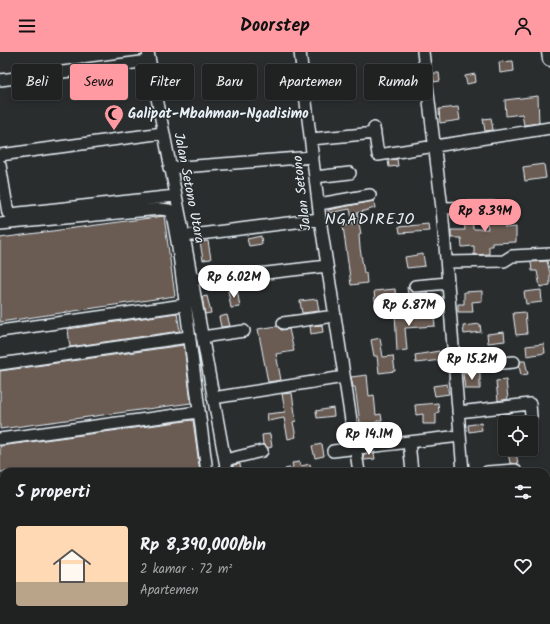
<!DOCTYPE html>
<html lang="id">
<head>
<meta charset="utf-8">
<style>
  :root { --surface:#202222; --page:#282a2a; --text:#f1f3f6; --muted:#a2a4a5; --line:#3d3f40; --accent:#ff9aa2 }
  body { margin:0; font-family:Kalam,sans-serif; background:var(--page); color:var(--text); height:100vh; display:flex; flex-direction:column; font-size:15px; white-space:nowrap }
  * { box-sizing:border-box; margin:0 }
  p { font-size:13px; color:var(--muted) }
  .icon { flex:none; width:22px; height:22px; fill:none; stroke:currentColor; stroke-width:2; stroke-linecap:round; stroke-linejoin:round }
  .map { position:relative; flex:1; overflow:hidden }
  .details { position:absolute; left:0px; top:416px; width:550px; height:156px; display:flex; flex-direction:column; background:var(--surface); border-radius:12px 12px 0 0; box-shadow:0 2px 6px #0003,0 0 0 1px var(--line) }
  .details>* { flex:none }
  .banner { position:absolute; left:12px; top:12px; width:526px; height:36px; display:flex; gap:8px }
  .fabs { position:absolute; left:498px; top:364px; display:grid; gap:8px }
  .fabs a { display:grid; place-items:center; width:40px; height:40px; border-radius:4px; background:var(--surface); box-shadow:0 2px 6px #0003,0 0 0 1px var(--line); font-size:20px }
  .price { position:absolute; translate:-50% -34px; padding:0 9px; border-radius:14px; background:#fff; color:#222; font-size:13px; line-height:26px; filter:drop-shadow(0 1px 2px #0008) }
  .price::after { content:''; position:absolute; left:50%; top:24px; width:12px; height:9px; margin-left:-6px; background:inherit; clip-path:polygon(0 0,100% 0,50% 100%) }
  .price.active { background:var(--accent); color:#111 }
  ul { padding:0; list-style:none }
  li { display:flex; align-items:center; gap:12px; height:100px; padding:0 16px }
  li+li { border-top:1px solid var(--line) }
  li span { display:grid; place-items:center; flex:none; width:112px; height:80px; border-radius:4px; color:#555 }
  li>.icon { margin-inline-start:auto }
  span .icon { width:48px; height:48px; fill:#fffc; stroke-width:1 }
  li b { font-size:17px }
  h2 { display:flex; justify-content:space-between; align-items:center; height:48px; padding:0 16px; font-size:17px }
  .tag { padding:0 14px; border-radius:4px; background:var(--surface); box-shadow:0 2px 6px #0003,0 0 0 1px var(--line); font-size:14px; line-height:36px }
  .tag.active { background:var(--accent); color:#111 }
  header { display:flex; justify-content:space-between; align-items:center; height:52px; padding:0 16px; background:var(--accent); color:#111; font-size:18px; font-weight:600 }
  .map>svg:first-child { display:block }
</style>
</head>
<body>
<header><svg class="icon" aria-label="menu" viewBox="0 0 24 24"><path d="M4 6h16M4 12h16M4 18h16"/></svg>Doorstep<svg class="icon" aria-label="person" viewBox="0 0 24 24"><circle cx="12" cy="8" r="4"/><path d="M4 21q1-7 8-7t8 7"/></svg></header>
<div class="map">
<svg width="550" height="572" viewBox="0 0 550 572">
  <rect width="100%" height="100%" fill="#2a2d2e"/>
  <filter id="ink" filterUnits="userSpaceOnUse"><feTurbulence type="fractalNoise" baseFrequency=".025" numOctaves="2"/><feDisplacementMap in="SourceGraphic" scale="8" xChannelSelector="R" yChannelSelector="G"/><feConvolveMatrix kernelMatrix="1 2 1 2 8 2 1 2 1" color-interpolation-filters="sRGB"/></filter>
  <g filter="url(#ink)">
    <path fill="#6b5b53" stroke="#e8f1f8" d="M513 9 514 19 500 21 499 10Z
      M433 21H439L440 29 434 30Z
      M475 22 476 30 467 32 465 24Z
      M538 44 539 71 524 73 522 62 506 64 505 48Z
      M458 55 460 68 440 71 439 57Z
      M491 66 493 78 485 79 483 67Z
      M397 107 398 114 389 115 388 108Z
      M544 112 546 126 525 129 523 115Z
      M374 149 375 156 357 161 361 182 359 183 360 196 364 221H366L367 231 351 233 343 174 353 172 350 157 328 161V158Z
      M501 156 505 176 516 175V190L492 191V194H489V202L474 203V194L462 195 461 186H451V178H465L464 163 472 162 473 177H488L485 162 495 161Z
      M164 164 175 244 0 270V186Z
      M428 172 429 179 400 181 399 175Z
      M261 184 262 192 249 194 247 187Z
      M208 189 211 207 203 208 200 190Z
      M423 202 425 214 407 216 405 205Z
      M547 209 550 221V233L540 235 537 219H532L531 210Z
      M407 235 412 240H428L429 243 408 245Z
      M237 237 240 255 231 256 228 239Z
      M395 237 396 248 375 249 374 239Z
      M541 238 542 250 526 252 524 240Z
      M482 239V249L472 250 473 260H458V252H464V240Z
      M207 244 211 261 205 262 202 245Z
      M317 247 319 259 302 261 300 249Z
      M403 260 404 266 434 264 435 274 405 276 407 298 397 299 395 261Z
      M525 260 527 282 516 283 513 261Z
      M177 261 180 279 70 295 68 277Z
      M227 263 230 274 221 275 219 265Z
      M480 272 481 280 464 282 463 274Z
      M322 273 323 280 311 282 310 274Z
      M277 274 281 278 289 277 294 299 276 302 281 328 268 330 258 277Z
      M504 280 505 289 488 291 487 282Z
      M380 286 383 305 393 304 395 319 379 321 377 304H374L371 288Z
      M544 292 545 301 527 304 526 294Z
      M184 293 191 351 0 377V319Z
      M439 299 441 308 416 311 415 303Z
      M521 309H525L528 322 521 323 519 314Z
      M480 320V337H465L463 321Z
      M367 323 369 344 374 343 376 363 381 362 382 368 377 369 378 380 365 381 363 371H360L355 335H353L351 325Z
      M506 328 508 347 498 349 496 329Z
      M447 332 449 342 435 344 433 334Z
      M292 341 296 369 293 370 296 385 288 387 284 366 268 369 267 362 285 360 282 342Z
      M438 351 439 360 436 361V372H423V362L416 363 415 353Z
      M333 356 334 364 317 366 316 359Z
      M509 361V371H500L499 362Z
      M193 368 200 420H0V394Z
      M481 371 482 378 469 380 468 373Z
      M270 382 272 395 268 396 263 392 262 383Z
      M322 392 324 404 315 406 312 394Z
      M516 400 518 412 510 411 508 401Z
      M374 401 375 407 364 408 363 402Z
      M300 410 301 414 310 412 312 420H285V417L293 415 292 411Z
      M240 412 241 420H234L233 413Z"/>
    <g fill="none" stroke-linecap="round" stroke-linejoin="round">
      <defs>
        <path id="minor" d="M148 0 184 184 227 420
          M300 0 320 167 359 420
          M423 0 442 156 463 420
          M0 28 149 9
          M374 76 378 103 550 76
          M311 87 375 81
          M0 103 163 81
          M0 113 8 161 10 162 175 144
          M169 116 313 105
          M315 125 350 121
          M319 152 370 143
          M442 156 492 155
          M0 172 160 157 169 158 172 162 178 195 207 420
          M184 184 320 167
          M447 210 504 209 512 204 550 202
          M191 227 232 225 327 214
          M415 234 448 231
          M283 271 335 264
          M0 279 184 253
          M202 285 244 279
          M0 312 188 285
          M454 315 514 310
          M213 346 344 325
          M458 360 530 352 531 364
          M0 387 198 360
          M409 390 412 420
          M333 399 460 384
          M225 408 262 399
          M487 420 515 418
          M546 455H550
          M0 459 4 458
          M0 482 4 481
          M546 517 550 516
          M189 568V572
          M201 568 202 572
          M361 568V572
          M476 568V572
          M232 572 263 568"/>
        <path id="major" d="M549 0 550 7"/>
      </defs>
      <use href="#minor" stroke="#e8f1f8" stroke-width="14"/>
      <use href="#major" stroke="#e8f1f8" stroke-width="17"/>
      <use href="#minor" stroke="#2a2d2e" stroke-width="11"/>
      <use href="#major" stroke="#2a2d2e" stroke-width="14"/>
    </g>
  </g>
  <defs>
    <symbol id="mosque-pin" viewBox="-11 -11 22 30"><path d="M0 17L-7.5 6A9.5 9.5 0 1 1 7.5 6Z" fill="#ff9aa2" stroke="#2a2d2e"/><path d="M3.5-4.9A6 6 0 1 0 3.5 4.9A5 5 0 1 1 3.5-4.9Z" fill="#111"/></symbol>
  </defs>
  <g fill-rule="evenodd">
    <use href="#mosque-pin" x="103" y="51" width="22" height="30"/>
  </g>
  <g text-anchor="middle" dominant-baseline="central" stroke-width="3" stroke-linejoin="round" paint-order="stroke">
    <g font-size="14" font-weight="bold" fill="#e8f1f8" stroke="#2a2d2e" text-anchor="start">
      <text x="128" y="62">Galipat-Mbahman-Ngadisimo</text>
    </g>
    <g font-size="14" fill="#e8f1f8" stroke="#2a2d2e">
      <text transform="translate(189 136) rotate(79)">Jalan Setono Utara</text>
      <text transform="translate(302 141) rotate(-97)">Jalan Setono</text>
    </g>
    <g font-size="16" letter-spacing="1" fill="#e8f1f8" stroke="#2a2d2e">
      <text x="370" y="167">NGADIREJO</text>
    </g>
  </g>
</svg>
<div class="fabs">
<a><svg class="icon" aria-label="locate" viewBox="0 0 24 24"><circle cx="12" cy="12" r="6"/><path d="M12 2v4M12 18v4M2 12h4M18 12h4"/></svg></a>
</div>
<b class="price active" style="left:485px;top:181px">Rp 8.39M</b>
<b class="price" style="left:234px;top:247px">Rp 6.02M</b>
<b class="price" style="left:409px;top:275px">Rp 6.87M</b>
<b class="price" style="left:472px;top:329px">Rp 15.2M</b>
<b class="price" style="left:369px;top:404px">Rp 14.1M</b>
<div class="banner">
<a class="tag">Beli</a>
<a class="tag active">Sewa</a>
<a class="tag">Filter</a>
<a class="tag">Baru</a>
<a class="tag">Apartemen</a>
<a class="tag">Rumah</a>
</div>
<section class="details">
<h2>5 properti<svg class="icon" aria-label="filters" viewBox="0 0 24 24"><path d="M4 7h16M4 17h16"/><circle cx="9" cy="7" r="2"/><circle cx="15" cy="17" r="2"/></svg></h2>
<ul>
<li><span style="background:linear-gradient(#ffd9b3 70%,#b9a48a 0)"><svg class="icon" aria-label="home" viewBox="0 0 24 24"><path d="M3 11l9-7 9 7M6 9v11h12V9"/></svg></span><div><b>Rp 8,390,000/bln</b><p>2 kamar · 72 m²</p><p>Apartemen</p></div><svg class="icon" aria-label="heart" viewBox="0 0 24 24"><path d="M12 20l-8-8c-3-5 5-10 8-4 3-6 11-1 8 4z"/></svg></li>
</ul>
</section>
</div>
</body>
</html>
